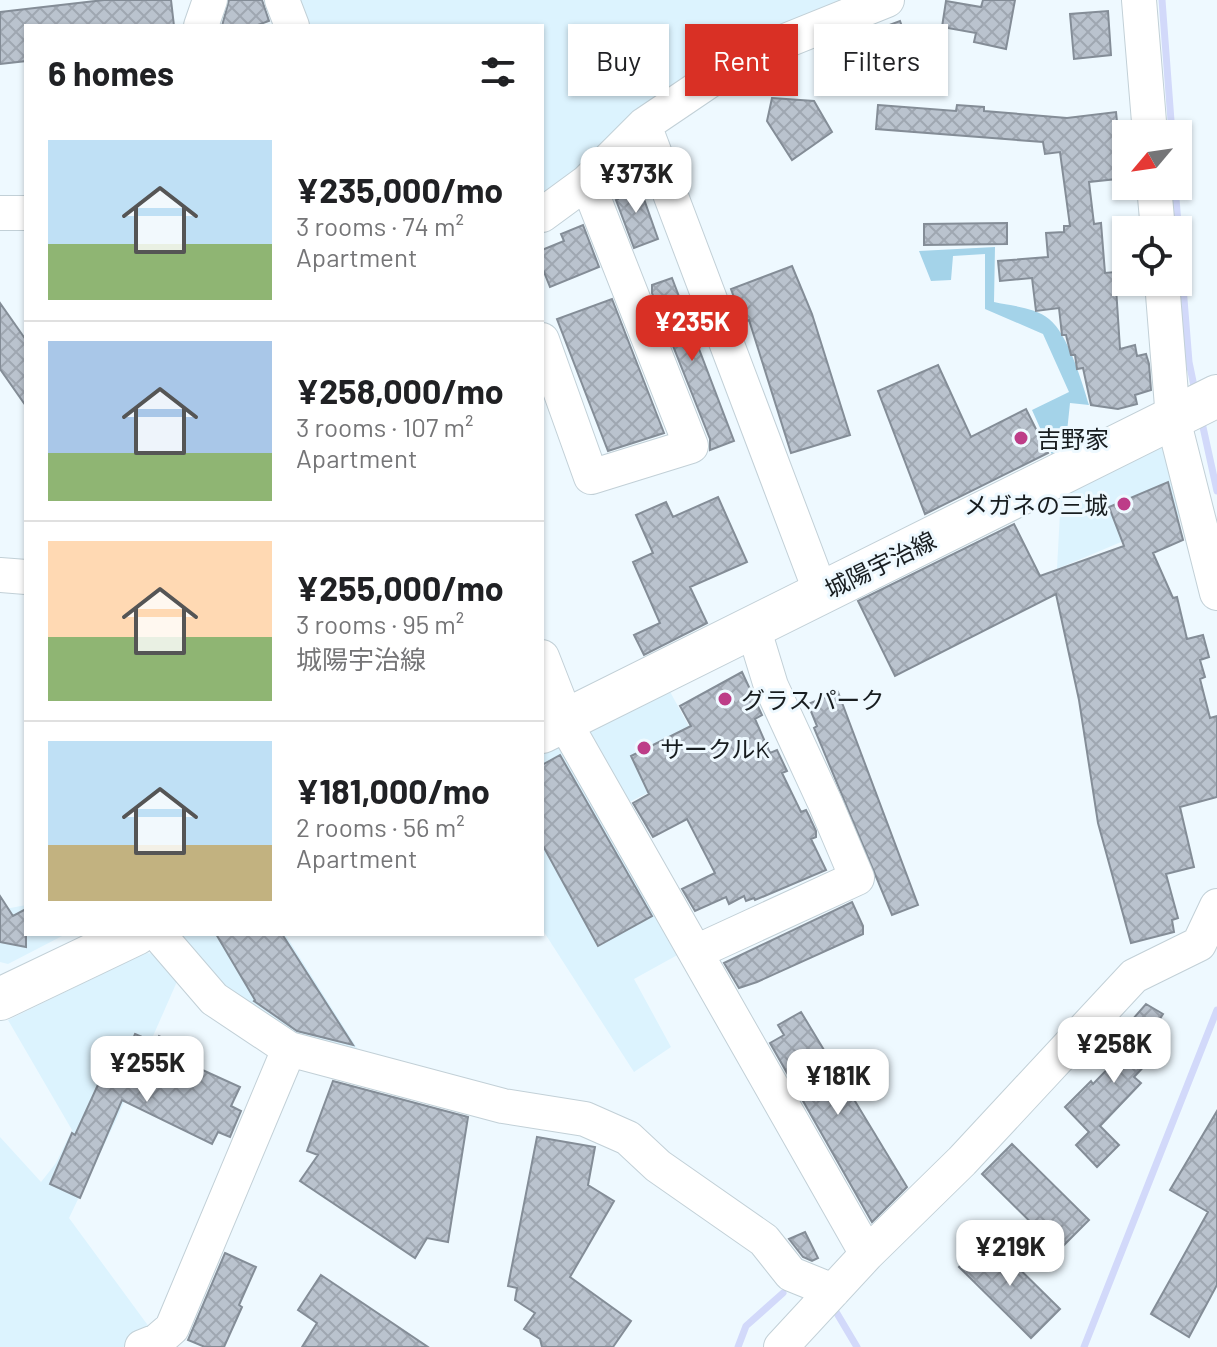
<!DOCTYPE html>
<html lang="en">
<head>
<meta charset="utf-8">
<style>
  :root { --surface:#fff; --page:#f2f2f2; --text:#202124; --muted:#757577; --line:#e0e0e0; --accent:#d93025 }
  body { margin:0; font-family:Barlow,"Noto Sans JP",sans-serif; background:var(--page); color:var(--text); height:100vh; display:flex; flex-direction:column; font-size:30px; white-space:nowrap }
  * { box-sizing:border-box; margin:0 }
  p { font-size:26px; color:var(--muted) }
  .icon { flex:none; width:44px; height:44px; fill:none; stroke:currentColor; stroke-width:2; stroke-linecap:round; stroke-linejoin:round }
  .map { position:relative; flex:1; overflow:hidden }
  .side { position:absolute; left:24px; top:24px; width:520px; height:912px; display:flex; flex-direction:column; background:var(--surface); border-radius:0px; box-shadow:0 2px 6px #0004 }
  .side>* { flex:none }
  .guide { position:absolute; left:568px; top:24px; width:528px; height:72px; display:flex; gap:16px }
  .needle { width:52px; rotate:241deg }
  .controls { position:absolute; left:1112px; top:120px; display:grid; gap:16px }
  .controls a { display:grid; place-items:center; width:80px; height:80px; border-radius:0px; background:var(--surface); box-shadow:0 2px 6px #0004; font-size:40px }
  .price { position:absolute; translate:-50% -68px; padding:0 18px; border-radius:16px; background:#fff; color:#222; font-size:26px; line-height:52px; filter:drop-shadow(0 2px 4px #0008) }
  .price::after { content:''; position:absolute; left:50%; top:48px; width:24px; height:18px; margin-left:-12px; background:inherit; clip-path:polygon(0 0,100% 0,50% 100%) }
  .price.active { background:var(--accent); color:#fff }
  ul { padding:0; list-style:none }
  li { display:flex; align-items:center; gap:24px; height:200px; padding:0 24px }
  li+li { border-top:2px solid var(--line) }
  li span { display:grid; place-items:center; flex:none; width:224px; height:160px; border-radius:0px; color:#555 }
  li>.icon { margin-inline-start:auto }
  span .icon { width:96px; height:96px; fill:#fffc; stroke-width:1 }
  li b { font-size:34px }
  h2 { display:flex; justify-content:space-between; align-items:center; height:96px; padding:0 24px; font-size:34px }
  .chip { padding:0 28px; border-radius:0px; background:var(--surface); box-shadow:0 2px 6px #0004; font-size:28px; line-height:72px }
  .chip.active { background:var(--accent); color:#fff }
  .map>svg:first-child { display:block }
</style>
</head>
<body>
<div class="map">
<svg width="1217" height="1347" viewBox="0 0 1217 1347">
  <defs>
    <pattern id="building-cross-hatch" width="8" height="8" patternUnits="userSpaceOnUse" patternTransform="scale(2)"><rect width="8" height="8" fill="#bac3ce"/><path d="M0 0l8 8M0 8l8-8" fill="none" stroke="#9fa7b1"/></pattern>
  </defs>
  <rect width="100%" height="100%" fill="#eef9ff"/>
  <path fill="#dcf3fe" d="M300 0H845L542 199V26H310Z
    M1167 441 1190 513 1057 569 1061 494Z
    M668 688 709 763 619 807 580 733Z
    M566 743 681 953 634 979 671 1047 634 1072 542 929V755Z
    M26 905V934H66L8 964 0 962V910Z
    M182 934H285L364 1059 336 1053 252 1016 181 945Z
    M145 953 161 954 179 977 117 1118 69 1218 155 1335 123 1347H0V1137L41 1182 56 1163 72 1130 8 1020Z"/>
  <path fill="#a4d3e9" d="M995 247 994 302C1011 306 1035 307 1049 319 1068 334 1082 382 1089 405L1070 403 1065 451 1053 457 1032 410 1069 392 1043 334 985 309V254L953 256 951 280 931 281 919 251Z"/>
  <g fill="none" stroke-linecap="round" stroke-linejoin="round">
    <path stroke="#d2d9fa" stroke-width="7" d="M1162 0 1172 134
      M1175 186 1189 362 1195 391
      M1201 418 1217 491
      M832 1305 857 1347
      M738 1347 746 1326 783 1293
      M1084 1347 1217 1010"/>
  </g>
  <path fill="url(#building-cross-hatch)" stroke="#848d97" stroke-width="2" d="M104 0H171L174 26H26V61L0 64V12Z
    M229 0H262L269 21 255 26H222Z
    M983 0H1015L1006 49 974 42 976 33 942 27 946 1 981 7Z
    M1108 11 1111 55 1074 59 1070 14Z
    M900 21 910 48 884 58 873 31Z
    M772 98 814 101 832 132 792 160 767 121Z
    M878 105 956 111 957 105 984 107V111L1067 118 1116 112 1120 150 1126 149V178L1089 182 1094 224 1101 223 1105 273 1115 272 1120 349 1135 345 1137 356 1146 354 1149 364 1151 390 1135 395 1137 404 1118 409 1091 405 1083 368 1077 369 1075 355H1071L1066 335H1062L1059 308 1036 311 1032 278 1000 281 998 261 1048 257 1046 233 1064 232V226H1070L1060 152 1045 154 1043 142 876 129Z
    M638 182 658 239 634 248 616 200 618 199 615 190Z
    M1007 223V244L924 245V224Z
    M583 225 599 267 550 287 542 267V250L564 241 561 234Z
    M792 266 812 314 850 435 791 453 749 320 743 322 731 289Z
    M672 278 734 441 710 450V439L652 293V285Z
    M612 299 664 433 608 451 557 319Z
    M0 303 26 340V406L0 369Z
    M938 365 971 437 1026 409 1048 453 925 514 878 391Z
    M1168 482 1183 540 1153 553 1173 598 1177 597 1187 639 1203 635 1209 657 1200 660 1205 677 1200 679 1210 718 1217 716V797L1180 807 1194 867 1166 874 1178 918 1172 920 1174 932 1131 943 1098 823 1079 700 1056 594 895 676 858 601 1014 524 1040 576 1124 546 1109 507Z
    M718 497 747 562 690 587 707 623 644 655 634 635 660 623 633 562 653 553 636 515 666 502 673 517Z
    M742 672 762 715 755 719 770 753 777 750 787 771 782 773 801 812 806 810 809 816 816 831V837L811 839 826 870 755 900 754 898 746 901 744 896 729 904 726 897 695 911 682 889 715 873 687 819 653 837 633 803 649 794 631 756 691 726 680 706Z
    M838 692 918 905 892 915 814 728 817 726 808 704Z
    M560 755 652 916 598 946 542 844V765Z
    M0 896 13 916 26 909V947L0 942Z
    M852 902 863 926V934L757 982 739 988 724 963Z
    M216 934H282L353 1045 297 1031 254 1001 255 1000Z
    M1146 1004 1163 1014 1151 1033 1159 1040 1145 1055 1150 1060 1134 1077 1141 1083 1100 1126 1119 1145 1097 1167 1076 1145 1089 1132 1065 1107 1091 1081 1093 1084 1123 1053 1112 1043Z
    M801 1012 907 1187 872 1222 770 1043 784 1035 778 1025Z
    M135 1034 156 1043 159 1036 181 1047 176 1058 240 1087 231 1106 241 1111 230 1137 218 1132 212 1144 122 1100 80 1198 50 1184 72 1133 75 1135 118 1041 130 1046Z
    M333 1081 468 1117 448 1242 427 1238 415 1258 300 1181 318 1155 307 1151Z
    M1217 1111V1285L1189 1337 1151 1314 1208 1212 1170 1190Z
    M537 1137 595 1147 588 1185 614 1201 570 1277 631 1321 613 1347H542L540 1339 524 1329 535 1313 515 1300 517 1288 508 1286Z
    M1012 1144 1089 1220 1059 1250 982 1174Z
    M805 1232 818 1258 812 1261 803 1257 789 1239Z
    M988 1238 1060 1309 1031 1338 959 1267Z
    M225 1253 256 1267 239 1305 242 1307 224 1347H205L188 1340Z
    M321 1275 428 1347H302L317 1323 298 1310Z"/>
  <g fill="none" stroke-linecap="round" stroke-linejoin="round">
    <defs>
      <path id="minor" d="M282 0 292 26
        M1139 0 1150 134
        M201 26 210 0
        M644 125 821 593
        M1154 186 1158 230
        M0 213H26
        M542 215 587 182 644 125 743 58 887 0
        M1162 282 1173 419 1217 593
        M542 340 591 477 691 446 587 182
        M0 575 26 577
        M542 657 574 739 867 1254
        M158 934 214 999 289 1049 503 1106 585 1119 628 1138 658 1166 764 1240 791 1274 833 1291
        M696 952 857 878 826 805 771 686 753 627
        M142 1347 157 1341 172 1328 289 1049
        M781 1347 867 1254 962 1161 1134 976 1199 944 1217 906"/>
      <path id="major" d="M542 732 1217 396
        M0 999 136 934"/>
    </defs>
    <use href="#minor" stroke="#c2d0d7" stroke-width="36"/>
    <use href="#major" stroke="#c2d0d7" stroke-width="44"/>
    <use href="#minor" stroke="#fff" stroke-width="34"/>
    <use href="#major" stroke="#fff" stroke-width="42"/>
  </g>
  <g fill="#bd3d88" stroke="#eef9ff" stroke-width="3">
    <circle cx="1021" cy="438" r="8"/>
    <circle cx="1124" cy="504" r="8"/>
    <circle cx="725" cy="699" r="8"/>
    <circle cx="644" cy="748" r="8"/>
  </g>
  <g text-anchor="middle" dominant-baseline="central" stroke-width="6" stroke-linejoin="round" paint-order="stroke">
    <g font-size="24" fill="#181d20" stroke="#eef9ff" text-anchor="start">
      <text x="1037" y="438">吉野家</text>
      <text x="1108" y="504" text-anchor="end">メガネの三城</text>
      <text x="741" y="699">グラスパーク</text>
      <text x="660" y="748">サークルK</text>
    </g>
    <g font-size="24" fill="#181d20" stroke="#eef9ff">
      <text transform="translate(880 564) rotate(-26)">城陽宇治線</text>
    </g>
  </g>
</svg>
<div class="controls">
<a><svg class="needle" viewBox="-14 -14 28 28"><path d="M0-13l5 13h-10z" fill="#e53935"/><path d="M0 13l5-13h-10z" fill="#757577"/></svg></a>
<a><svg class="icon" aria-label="locate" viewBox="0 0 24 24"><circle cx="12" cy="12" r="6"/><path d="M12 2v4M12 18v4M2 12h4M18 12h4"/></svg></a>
</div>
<b class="price" style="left:636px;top:215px">¥373K</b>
<b class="price active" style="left:692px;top:363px">¥235K</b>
<b class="price" style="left:1114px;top:1085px">¥258K</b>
<b class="price" style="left:147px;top:1104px">¥255K</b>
<b class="price" style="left:838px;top:1117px">¥181K</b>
<b class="price" style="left:1010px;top:1288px">¥219K</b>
<div class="guide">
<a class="chip">Buy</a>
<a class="chip active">Rent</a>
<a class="chip">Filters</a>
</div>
<section class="side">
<h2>6 homes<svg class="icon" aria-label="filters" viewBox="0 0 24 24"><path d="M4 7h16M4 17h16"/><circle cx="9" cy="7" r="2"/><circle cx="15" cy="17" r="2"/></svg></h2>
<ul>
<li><span style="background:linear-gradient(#bfe0f5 65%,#8fb573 0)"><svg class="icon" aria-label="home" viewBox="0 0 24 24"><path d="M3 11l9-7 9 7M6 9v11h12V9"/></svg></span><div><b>¥235,000/mo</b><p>3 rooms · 74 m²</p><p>Apartment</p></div></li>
<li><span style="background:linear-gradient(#a9c7e8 70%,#8fb573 0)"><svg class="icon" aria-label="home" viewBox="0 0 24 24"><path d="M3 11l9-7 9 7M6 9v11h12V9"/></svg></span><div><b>¥258,000/mo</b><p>3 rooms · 107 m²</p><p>Apartment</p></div></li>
<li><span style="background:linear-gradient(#ffd9b3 60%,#8fb573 0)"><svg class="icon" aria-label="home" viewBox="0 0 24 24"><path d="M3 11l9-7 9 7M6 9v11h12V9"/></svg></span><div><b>¥255,000/mo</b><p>3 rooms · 95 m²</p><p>城陽宇治線</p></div></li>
<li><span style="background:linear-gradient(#bfe0f5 65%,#c2b280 0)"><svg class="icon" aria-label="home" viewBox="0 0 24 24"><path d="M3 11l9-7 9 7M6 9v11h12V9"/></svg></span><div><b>¥181,000/mo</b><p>2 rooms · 56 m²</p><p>Apartment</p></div></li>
</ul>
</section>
</div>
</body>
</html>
